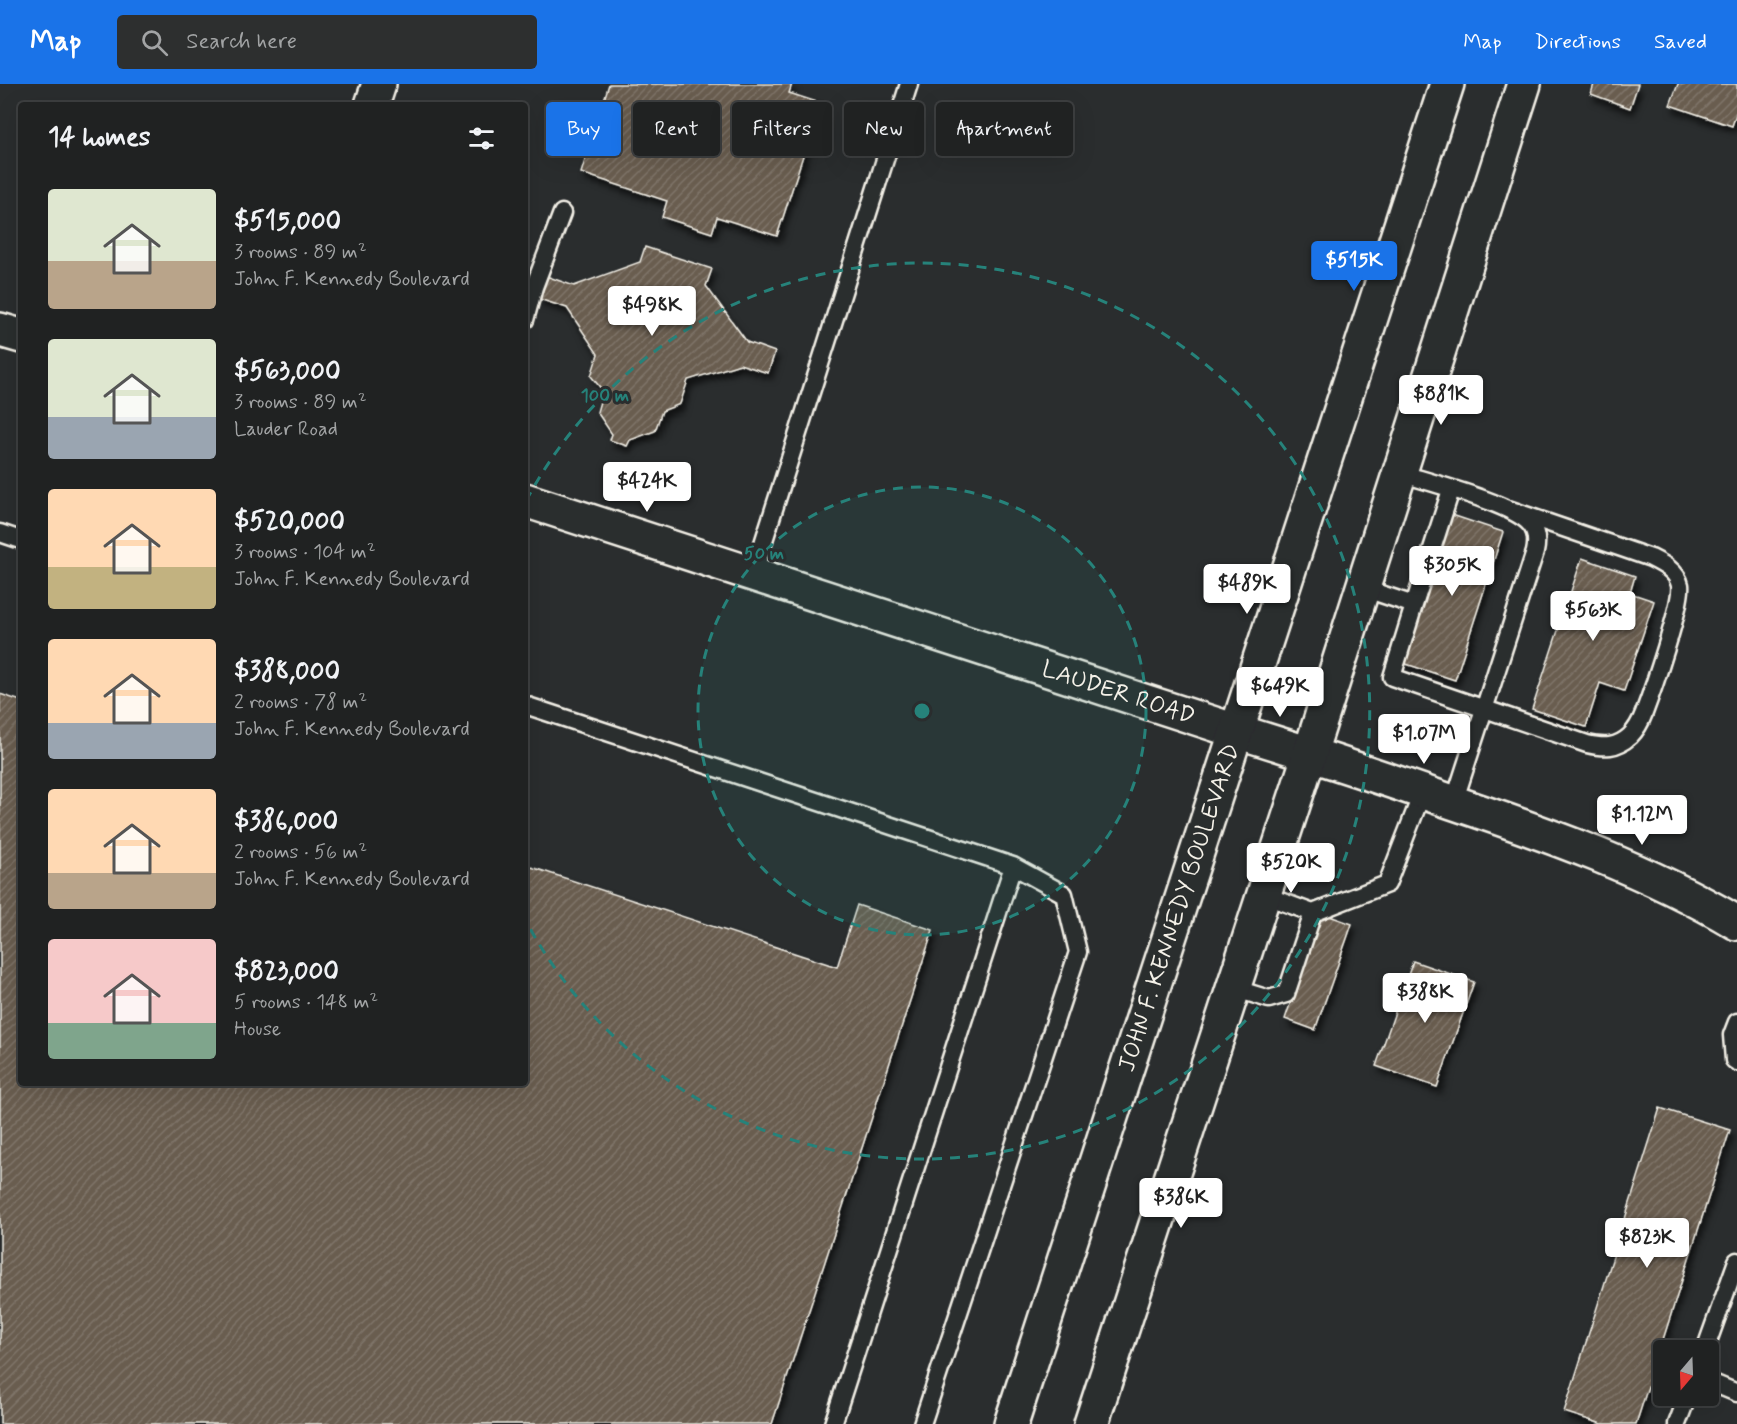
<!DOCTYPE html>
<html lang="en">
<head>
<meta charset="utf-8">
<style>
  :root { --surface:#202222; --page:#2d2f2f; --text:#f1f3f6; --muted:#a2a4a5; --line:#3d3f40; --accent:#1a73e8 }
  body { margin:0; font-family:Mynerve,sans-serif; background:var(--page); color:var(--text); height:100vh; display:flex; flex-direction:column; font-size:22px; white-space:nowrap }
  * { box-sizing:border-box; margin:0 }
  p { font-size:20px; color:var(--muted) }
  .icon { flex:none; width:33px; height:33px; fill:none; stroke:currentColor; stroke-width:2; stroke-linecap:round; stroke-linejoin:round }
  .map { position:relative; flex:1; overflow:hidden }
  .drawer { position:absolute; left:18px; top:18px; width:510px; height:984px; display:flex; flex-direction:column; background:var(--surface); border-radius:6px; box-shadow:0 6px 24px #0002,0 0 0 2px var(--line) }
  .drawer>* { flex:none }
  .top-card { position:absolute; left:546px; top:18px; width:570px; height:54px; display:flex; gap:12px }
  .needle { width:39px; rotate:199deg }
  .buttons { position:absolute; left:1653px; top:1256px; display:grid; gap:12px }
  .buttons a { display:grid; place-items:center; width:66px; height:66px; border-radius:6px; background:var(--surface); box-shadow:0 6px 24px #0002,0 0 0 2px var(--line); font-size:30px }
  .price { position:absolute; translate:-50% -51px; padding:0 14px; border-radius:6px; background:#fff; color:#222; font-size:20px; line-height:39px; filter:drop-shadow(0 2px 3px #0008) }
  .price::after { content:''; position:absolute; left:50%; top:36px; width:18px; height:14px; margin-left:-9px; background:inherit; clip-path:polygon(0 0,100% 0,50% 100%) }
  .price.selected { background:var(--accent); color:#fff }
  ul { padding:0; list-style:none }
  li { display:flex; align-items:center; gap:18px; height:150px; padding:0 30px }
  li span { display:grid; place-items:center; flex:none; width:168px; height:120px; border-radius:6px; color:#555 }
  li>.icon { margin-inline-start:auto }
  span .icon { width:72px; height:72px; fill:#fffc; stroke-width:1 }
  li b { font-size:26px }
  h2 { display:flex; justify-content:space-between; align-items:center; height:72px; padding:0 30px; font-size:26px }
  .chip { padding:0 21px; border-radius:6px; background:var(--surface); box-shadow:0 6px 24px #0002,0 0 0 2px var(--line); font-size:21px; line-height:54px }
  .chip.selected { background:var(--accent); color:#fff }
  header { display:flex; align-items:center; gap:36px; box-sizing:border-box; height:84px; padding:0 30px; background:var(--accent); color:#fff }
  header strong { font-size:28px }
  nav { display:flex; gap:33px; margin-inline-start:auto; font-size:21px }
  .search { width:420px; height:54px; background:var(--page); display:flex; align-items:center; gap:15px; box-sizing:border-box; padding:0 21px; border-radius:6px; color:var(--muted); font-size:22px }
  .map>svg:first-child { display:block }
</style>
</head>
<body>
<header>
<strong>Map</strong>
<div class="search"><svg class="icon" aria-label="search" viewBox="0 0 24 24"><circle cx="10" cy="10" r="6"/><path d="M15 15l6 6"/></svg>Search here</div>
<nav><a>Map</a><a>Directions</a><a>Saved</a></nav>
</header>
<div class="map">
<svg width="1737" height="1340" viewBox="0 0 1737 1340">
  <defs>
    <pattern id="building-hatch" width="6" height="6" patternUnits="userSpaceOnUse" patternTransform="scale(1.5)"><rect width="6" height="6" fill="#695d50"/><path d="M-1 1l2-2M0 6l6-6M5 7l2-2" fill="none" stroke="#7f7569"/></pattern>
    <filter id="shadow"><feDropShadow dx="3.5" dy="6" stdDeviation="3" flood-color="#0009"/></filter>
  </defs>
  <rect width="100%" height="100%" fill="#2a2d2e"/>
  <filter id="ink" filterUnits="userSpaceOnUse"><feTurbulence type="fractalNoise" baseFrequency=".0167" numOctaves="2"/><feDisplacementMap in="SourceGraphic" scale="12" xChannelSelector="R" yChannelSelector="G"/><feConvolveMatrix kernelMatrix="1 2 1 2 8 2 1 2 1" color-interpolation-filters="sRGB"/></filter>
  <g filter="url(#ink)">
    <path fill="url(#building-hatch)" stroke="#f4f1e8" stroke-width="1.5" filter="url(#shadow)" d="M609 0H792L789 9 820 19 777 152 717 133 712 149 662 133 667 117 581 89Z
      M1594 0H1638L1630 24 1591 10Z
      M1678 0H1737V27L1732 42 1670 21Z
      M645 163 712 185 706 202 747 258 775 268 768 289 740 280 688 296 680 320 662 327 655 347 630 356 627 362 610 356 612 350 597 328 603 307 591 292 598 270 567 224 539 215 546 192 574 202 640 178Z
      M1449 430 1503 448 1455 596 1400 578Z
      M1582 474 1635 492 1630 509 1654 517 1624 607 1600 599 1586 643 1532 625Z
      M0 610 21 617V999H525V781L837 883 857 821 933 846 772 1340H0Z
      M1321 829 1352 840 1315 946 1285 935Z
      M1413 877 1474 898 1437 1003 1376 982Z
      M1660 1024 1730 1046 1636 1340H1602L1564 1328Z"/>
    <g fill="none" stroke-linecap="round" stroke-linejoin="round">
      <defs>
        <path id="service" d="M525 236 534 203 562 129
          M1400 389C1428 398 1515 420 1531 441 1537 449 1537 459 1535 468L1454 718
          M0 449 21 456
          M753 491 909 0
          M1363 504 1414 521 1392 593 1587 660C1604 664 1617 664 1630 652 1636 646 1641 637 1644 629 1652 608 1683 518 1680 501 1677 487 1663 480 1651 474L1508 425
          M1414 521 1451 406
          M525 621 1013 782 1064 810 1078 868 922 1340
          M1264 811 1313 829 1387 800 1423 707
          M1233 904 1269 915 1286 910 1313 829
          M1737 938 1732 951 1734 976 1737 978
          M1705 1266 1737 1177
          M1708 1297 1737 1309
          M833 1340 1013 782
          M1677 1340 1688 1311"/>
        <path id="minor" d="M372 21 379 0"/>
        <g id="secondary">
          <path d="M0 246 21 252"/>
          <path id="s1" d="M525 416 1236 647C1309 669 1381 693 1452 718 1550 751 1648 786 1737 839"/>
          <path id="s2" d="M1011 1340 1447 0"/>
          <path d="M1091 1340 1310 669 1524 0"/>
        </g>
      </defs>
      <use href="#service" stroke="#f4f1e8" stroke-width="21"/>
      <use href="#minor" stroke="#f4f1e8" stroke-width="38"/>
      <use href="#secondary" stroke="#f4f1e8" stroke-width="38"/>
      <use href="#service" stroke="#2a2d2e" stroke-width="16"/>
      <use href="#minor" stroke="#2a2d2e" stroke-width="33"/>
      <use href="#secondary" stroke="#2a2d2e" stroke-width="33"/>
    </g>
  </g>
  <circle cx="922" cy="627" r="224" fill="#26827a" fill-opacity=".12"/>
  <g fill="none" stroke="#26827a" stroke-width="3" stroke-dasharray="10 8">
    <circle cx="922" cy="627" r="224"/>
    <path d="M526 417A448 448 0 1 1 526 837"/>
  </g>
  <g text-anchor="middle" dominant-baseline="central" stroke-width="6" stroke-linejoin="round" paint-order="stroke">
    <g font-size="24" fill="#f4f1e8" stroke="#2a2d2e">
      <text stroke="none"><textPath href="#s1" startOffset="624">LAUDER ROAD</textPath></text>
      <text stroke="none"><textPath href="#s2" startOffset="543">JOHN F. KENNEDY BOULEVARD</textPath></text>
    </g>
  </g>
  <circle cx="922" cy="627" r="9" fill="#26827a" stroke="#2a2d2e" stroke-width="3"/>
  <g font-size="18" text-anchor="middle" font-weight="bold" fill="#26827a" stroke="#2a2d2e" stroke-width="6" stroke-linejoin="round" paint-order="stroke">
    <text x="605" y="317">100 m</text>
    <text x="764" y="475">50 m</text>
  </g>
</svg>
<div class="buttons">
<a><svg class="needle" viewBox="-14 -14 28 28"><path d="M0-13l5 13h-10z" fill="#e53935"/><path d="M0 13l5-13h-10z" fill="#a2a4a5"/></svg></a>
</div>
<b class="price selected" style="left:1354px;top:208px">$515K</b>
<b class="price" style="left:652px;top:253px">$498K</b>
<b class="price" style="left:1441px;top:342px">$881K</b>
<b class="price" style="left:647px;top:429px">$424K</b>
<b class="price" style="left:1452px;top:513px">$305K</b>
<b class="price" style="left:1247px;top:531px">$489K</b>
<b class="price" style="left:1593px;top:558px">$563K</b>
<b class="price" style="left:1280px;top:634px">$649K</b>
<b class="price" style="left:1424px;top:681px">$1.07M</b>
<b class="price" style="left:1642px;top:762px">$1.12M</b>
<b class="price" style="left:1291px;top:810px">$520K</b>
<b class="price" style="left:1425px;top:940px">$388K</b>
<b class="price" style="left:1181px;top:1145px">$386K</b>
<b class="price" style="left:1647px;top:1185px">$823K</b>
<div class="top-card">
<a class="chip selected">Buy</a>
<a class="chip">Rent</a>
<a class="chip">Filters</a>
<a class="chip">New</a>
<a class="chip">Apartment</a>
</div>
<section class="drawer">
<h2>14 homes<svg class="icon" aria-label="filters" viewBox="0 0 24 24"><path d="M4 7h16M4 17h16"/><circle cx="9" cy="7" r="2"/><circle cx="15" cy="17" r="2"/></svg></h2>
<ul>
<li><span style="background:linear-gradient(#dfe7d0 60%,#b9a48a 0)"><svg class="icon" aria-label="home" viewBox="0 0 24 24"><path d="M3 11l9-7 9 7M6 9v11h12V9"/></svg></span><div><b>$515,000</b><p>3 rooms · 89 m²</p><p>John F. Kennedy Boulevard</p></div></li>
<li><span style="background:linear-gradient(#dfe7d0 65%,#9aa5b1 0)"><svg class="icon" aria-label="home" viewBox="0 0 24 24"><path d="M3 11l9-7 9 7M6 9v11h12V9"/></svg></span><div><b>$563,000</b><p>3 rooms · 89 m²</p><p>Lauder Road</p></div></li>
<li><span style="background:linear-gradient(#ffd9b3 65%,#c2b280 0)"><svg class="icon" aria-label="home" viewBox="0 0 24 24"><path d="M3 11l9-7 9 7M6 9v11h12V9"/></svg></span><div><b>$520,000</b><p>3 rooms · 104 m²</p><p>John F. Kennedy Boulevard</p></div></li>
<li><span style="background:linear-gradient(#ffd9b3 70%,#9aa5b1 0)"><svg class="icon" aria-label="home" viewBox="0 0 24 24"><path d="M3 11l9-7 9 7M6 9v11h12V9"/></svg></span><div><b>$388,000</b><p>2 rooms · 78 m²</p><p>John F. Kennedy Boulevard</p></div></li>
<li><span style="background:linear-gradient(#ffd9b3 70%,#b9a48a 0)"><svg class="icon" aria-label="home" viewBox="0 0 24 24"><path d="M3 11l9-7 9 7M6 9v11h12V9"/></svg></span><div><b>$386,000</b><p>2 rooms · 56 m²</p><p>John F. Kennedy Boulevard</p></div></li>
<li><span style="background:linear-gradient(#f6c9c9 70%,#7fa58c 0)"><svg class="icon" aria-label="home" viewBox="0 0 24 24"><path d="M3 11l9-7 9 7M6 9v11h12V9"/></svg></span><div><b>$823,000</b><p>5 rooms · 148 m²</p><p>House</p></div></li>
</ul>
</section>
</div>
</body>
</html>
